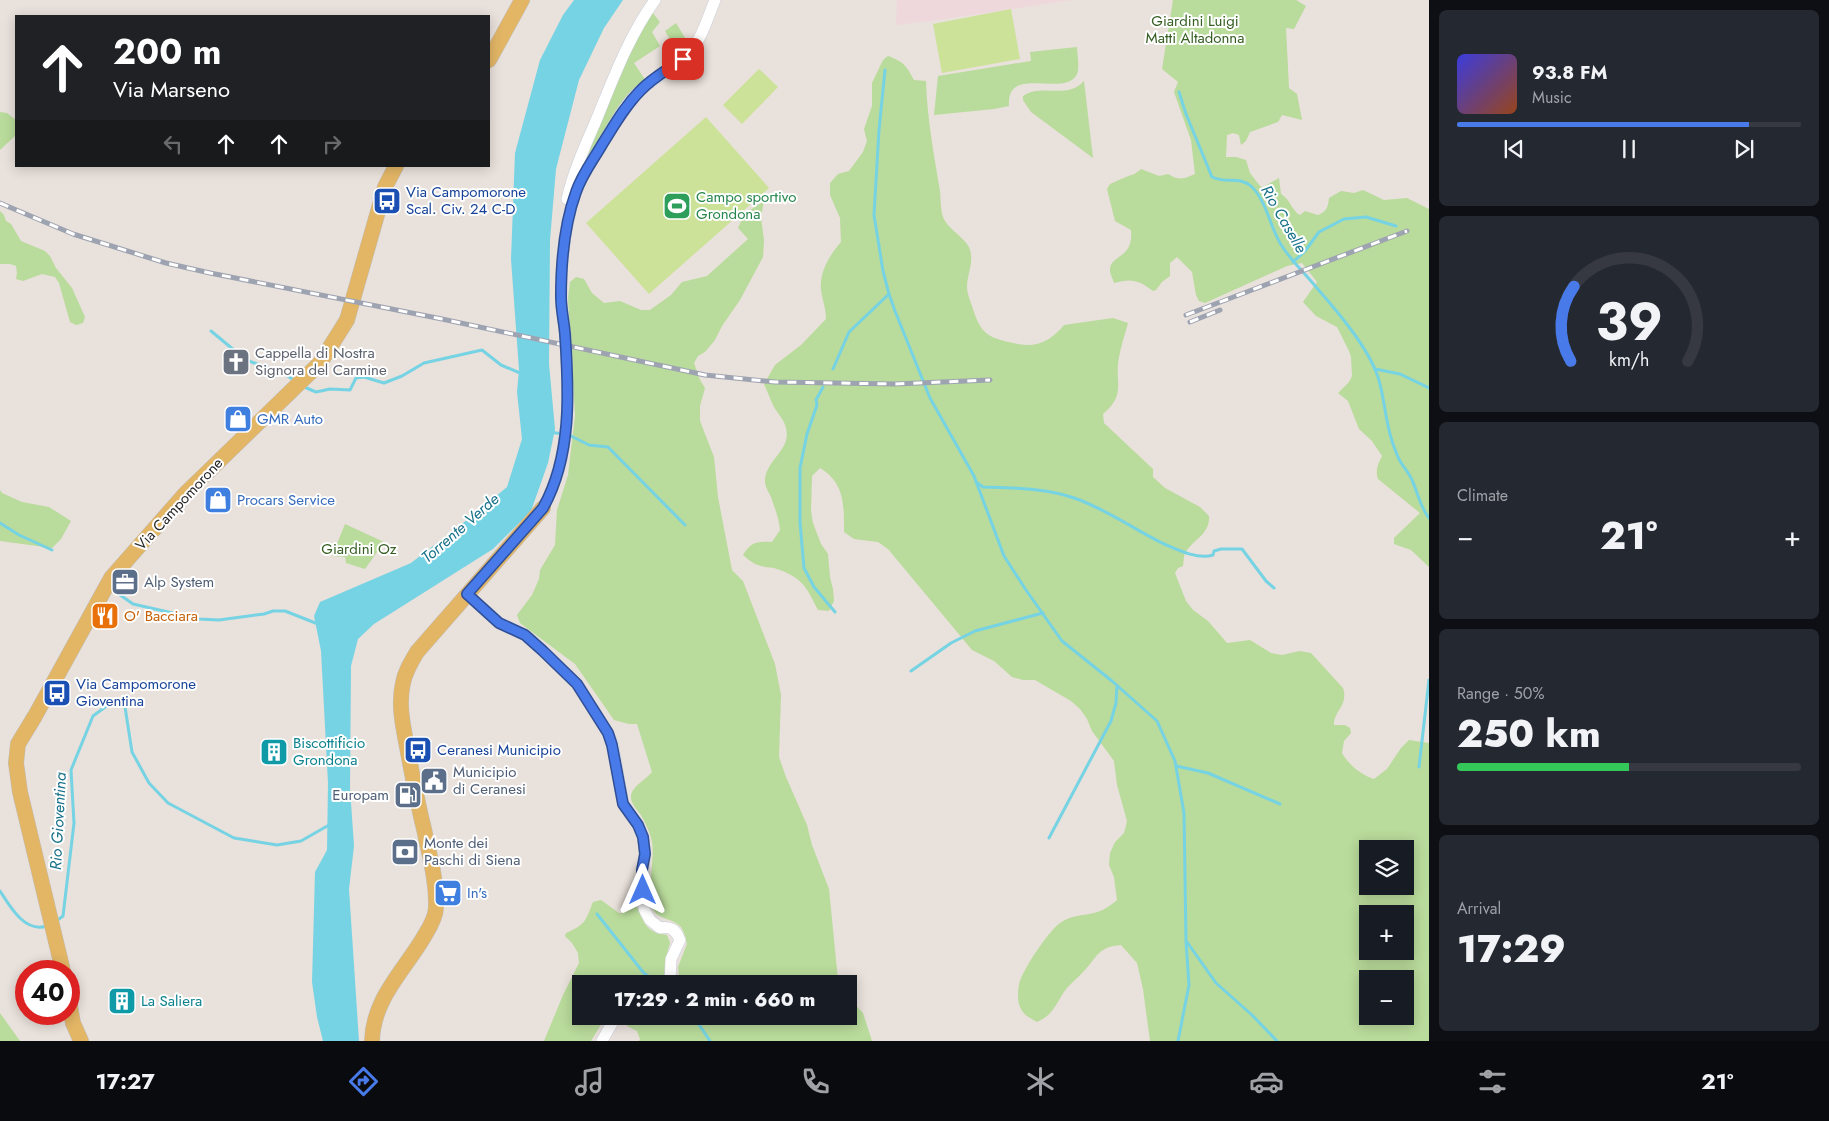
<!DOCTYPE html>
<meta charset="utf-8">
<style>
:root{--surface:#171b24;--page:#242831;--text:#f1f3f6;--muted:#9ea1a6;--line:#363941;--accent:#487ae9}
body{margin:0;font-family:Jost,sans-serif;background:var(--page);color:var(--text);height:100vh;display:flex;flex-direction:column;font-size:19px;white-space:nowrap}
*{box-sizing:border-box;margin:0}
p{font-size:16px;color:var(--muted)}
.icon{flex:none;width:28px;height:28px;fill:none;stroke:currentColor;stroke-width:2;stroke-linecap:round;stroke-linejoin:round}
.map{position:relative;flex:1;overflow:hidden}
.side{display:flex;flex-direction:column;gap:10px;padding:10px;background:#0d0f14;width:400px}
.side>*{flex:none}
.banner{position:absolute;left:15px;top:15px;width:475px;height:152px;border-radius:0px;box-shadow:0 2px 12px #0003;background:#202124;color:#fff;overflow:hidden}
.tools{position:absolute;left:1359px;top:840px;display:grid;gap:10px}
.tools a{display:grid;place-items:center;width:55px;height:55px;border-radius:0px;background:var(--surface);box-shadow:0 2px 12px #0003;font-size:25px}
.speed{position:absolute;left:15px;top:960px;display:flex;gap:10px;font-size:25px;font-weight:700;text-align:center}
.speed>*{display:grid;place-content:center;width:65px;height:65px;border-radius:50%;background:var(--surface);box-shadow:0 2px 12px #0003;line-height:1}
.speed .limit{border:8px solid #d22;background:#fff;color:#111}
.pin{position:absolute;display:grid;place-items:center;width:42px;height:42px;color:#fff;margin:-21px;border-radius:10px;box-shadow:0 2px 8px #0006}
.me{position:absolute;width:55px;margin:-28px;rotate:0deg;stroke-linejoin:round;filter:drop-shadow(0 0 4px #0008)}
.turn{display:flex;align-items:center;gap:18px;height:105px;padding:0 15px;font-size:22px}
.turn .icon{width:65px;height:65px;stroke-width:2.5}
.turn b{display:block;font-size:35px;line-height:42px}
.lanes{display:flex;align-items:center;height:48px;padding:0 15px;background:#0003;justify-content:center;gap:25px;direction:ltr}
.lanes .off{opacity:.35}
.big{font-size:38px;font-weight:800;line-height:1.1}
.side .card{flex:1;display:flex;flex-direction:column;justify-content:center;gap:8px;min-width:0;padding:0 18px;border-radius:8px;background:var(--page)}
.side .dial{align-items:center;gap:0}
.dial svg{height:130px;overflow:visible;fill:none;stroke:var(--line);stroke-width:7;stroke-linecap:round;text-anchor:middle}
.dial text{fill:var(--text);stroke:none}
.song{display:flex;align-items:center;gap:15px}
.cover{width:60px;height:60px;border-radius:8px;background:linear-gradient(135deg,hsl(240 70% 55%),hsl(20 70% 35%))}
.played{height:5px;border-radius:2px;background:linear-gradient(90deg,var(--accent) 85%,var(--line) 85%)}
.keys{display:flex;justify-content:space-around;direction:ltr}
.heat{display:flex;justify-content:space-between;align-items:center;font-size:28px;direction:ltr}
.charge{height:8px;border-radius:4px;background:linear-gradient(90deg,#34c759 50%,var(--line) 0)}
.trip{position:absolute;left:572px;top:975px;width:285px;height:50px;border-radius:0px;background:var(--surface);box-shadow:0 2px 12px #0003;font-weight:800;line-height:50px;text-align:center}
.dock{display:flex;height:80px;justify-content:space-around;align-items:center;background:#090b0e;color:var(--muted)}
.dock .icon{width:35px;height:35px}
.dock .on{color:var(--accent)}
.dock b{font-size:22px;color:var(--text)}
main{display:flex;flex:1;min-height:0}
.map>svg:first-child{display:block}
</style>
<main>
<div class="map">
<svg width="1429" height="1041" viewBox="0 0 1429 1041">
<rect width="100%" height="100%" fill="#e9e1db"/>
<polygon fill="#efd8dc" points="897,0 1073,0 931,21 896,25"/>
<g fill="#b9db9b" fill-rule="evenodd">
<path d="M1173 0H1296L1306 6 1294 29 1286 28 1289 88 1297 94 1302 120 1282 115 1278 122 1250 132 1246 141 1241 145 1239 135 1233 133 1227 135 1226 157H1236L1246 160 1250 173 1260 186 1263 187 1279 178 1281 194C1290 199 1292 211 1300 215L1305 211 1318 215C1327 211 1328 207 1329 198L1341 191 1354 193 1363 190 1384 200 1407 198 1429 209V567L1411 550 1394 544V538L1420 513 1378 479C1375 470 1378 464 1382 456L1372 441 1359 429 1348 401 1338 393 1349 382 1352 376 1351 357 1349 351 1337 327 1316 316 1303 302 1317 282 1302 263 1287 266 1205 303 1199 301 1196 295 1192 272 1177 257 1170 263V276L1162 282 1156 290 1153 291C1139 280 1131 278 1114 283 1113 279 1110 274 1110 271 1109 254 1134 260 1131 230L1115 221 1107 189 1110 184C1116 182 1120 179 1126 177 1134 174 1134 175 1141 169L1159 176 1168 174C1179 181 1184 179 1195 174L1191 140 1174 92 1178 82 1162 69Z"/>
<polygon points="652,12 660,22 652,32 660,46 634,63 646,81 582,172 612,87 633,42"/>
<polygon points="676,23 690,46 680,57 665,31"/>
<path d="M1077 47C1077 54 1080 67 1077 74 1065 99 1006 63 1009 106L994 109 934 115 938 76 1031 61 1030 52Z"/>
<path d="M888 56C904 62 906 65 914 80L926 81C927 118 934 155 940 191 941 200 940 214 945 221 951 231 967 239 970 250 974 263 967 274 967 287 967 293 970 300 972 306 981 336 989 338 1018 344 1037 348 1052 340 1064 325L1113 318 1128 323C1125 334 1121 346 1119 357 1114 382 1127 394 1103 414L1104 423 1153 469V477L1165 488 1200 507 1209 516C1210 533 1196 538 1187 550 1183 554 1184 561 1183 566L1178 568 1175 573 1186 601 1193 610 1208 621 1227 643 1250 640 1271 653 1282 655 1300 651 1311 653 1343 688C1349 706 1333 711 1334 725H1345L1350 728 1351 733 1344 741 1342 753C1348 764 1361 775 1374 779L1387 769 1401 748 1409 740 1429 743V1041H1150L1143 989 1137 963 1121 945C1098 947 1098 956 1084 971 1079 977 1072 982 1067 988 1056 1002 1055 1014 1037 1022 1030 1018 1023 1015 1020 1007 1017 1000 1018 991 1019 984 1023 969 1048 932 1060 923 1071 915 1082 916 1094 913 1103 911 1110 906 1117 900L1114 877 1109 865 1110 853 1115 842 1124 833 1127 821 1117 785 1114 761 1092 731 1087 719 1080 709 1071 701 1035 680H1023L1012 677 994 661 972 650 888 549 878 542 854 539 844 532C844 506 845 483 820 468L812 476 811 511 813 523 821 544 828 554 830 577 833 589 834 601 829 611 818 610C808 591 805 581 785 572 782 571 778 569 774 568 759 566 755 566 743 555 751 542 757 541 772 542L780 530C779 518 775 509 771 497 769 493 766 488 765 483 764 460 792 451 786 428 784 419 777 413 773 405 770 398 767 391 764 384L775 365 801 345 826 319C826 310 824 305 822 296 817 276 828 257 841 242L840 218 830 195V183L838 174 849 171 863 152 867 141 864 129 872 106V83L883 60ZM1368 849H1405V886H1368ZM1368 914H1405V951H1368ZM1368 979H1405V1016H1368Z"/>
<path d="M1084 81 1093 158 1031 112 1023 100V96C1041 83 1068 100 1084 81Z"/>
<polygon points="0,112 7,113 16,120 16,135 0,150"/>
<path d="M764 201 761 217 764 241 763 257 740 300 722 326 715 340 705 352 698 356 694 363 700 380 705 388 700 406V421L714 457 718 497 732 570 743 581 775 664 781 695 779 757 786 777 807 825 812 845 829 889 838 980 840 984H680L678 967 687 944C686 939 684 930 680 926 673 919 659 919 654 911 646 898 655 858 652 842 651 835 646 824 642 817 639 811 632 806 631 798 630 787 646 780 652 772L637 724H629L614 720 575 664 520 623 517 615 532 595 539 579 540 570 555 545 557 510 568 475 575 416 568 298 570 282 576 277 584 279 592 293 604 303 620 301 641 310H650L671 295 682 282 707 276 748 239 738 228 744 214Z"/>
<polygon points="0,211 4,215 6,221 11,224 21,241 45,251 50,256 56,268 72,288 85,317 83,323 76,325 70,322 59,283 55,277 42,274 23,281 16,279 17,273 16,266 10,264 0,264"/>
<polygon points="0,490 2,493 22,502 49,507 71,521 61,539 52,548 0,541"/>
<polygon points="345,524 384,542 365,569 346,563 345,557 332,556"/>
<path d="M631 898C645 915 639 932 667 935L670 943 665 961 664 984H581V1016H606L591 1041H544L563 995 579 963 578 953 572 943 565 936 566 933C586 924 585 922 593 902L601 900 619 913H622L625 909V904Z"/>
<polygon points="849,998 863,1013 872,1041 639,1041 640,1039 637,1031 627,1026 628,1016 849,1016"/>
<polygon points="0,1012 0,1013 20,1041 0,1041"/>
</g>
<g fill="#cce298">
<polygon points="1011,9 1020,59 942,73 933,24"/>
<polygon points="759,69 778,87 742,124 723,105"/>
<polygon points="706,117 769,188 649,294 586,223"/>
</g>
<polygon fill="#76d3e3" points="574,0 623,0 604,28 579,80 556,169 550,240 549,364 555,429 548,463 531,511 493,549 374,624 358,639 351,666 350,788 354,846 349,889 359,1041 323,1041 317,1017 312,982 315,872 327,850 328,783 321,651 314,616 320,602 411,563 476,513 507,487 522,439 517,392 519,370 511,259 515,153 540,60 563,15"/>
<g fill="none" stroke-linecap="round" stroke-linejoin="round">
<g stroke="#76d3e3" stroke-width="3">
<polyline points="885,70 879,130 874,215 883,271 889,294 895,311 930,398 974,476 1004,556 1026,590 1062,641 1112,681 1157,721 1175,761 1184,813 1186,941 1189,985 1178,1041"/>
<path d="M1179 92 1186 114 1212 177C1226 184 1240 176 1251 186 1266 200 1270 226 1280 243 1290 260 1304 272 1316 287 1337 311 1368 347 1378 377 1385 399 1385 422 1393 444 1395 449 1397 456 1400 461 1404 468 1409 473 1412 480 1418 493 1420 507 1429 518"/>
<polyline points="1293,262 1305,251 1319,232 1344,219 1366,217 1396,226"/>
<polyline points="211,331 246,360 285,374 295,381"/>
<polyline points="833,369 849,332 889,294"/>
<polyline points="1375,369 1400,374 1429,388"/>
<polyline points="302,386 316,392 330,389 350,390 356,378 364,377 384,383 402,376 424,363 482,350 501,365 520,373"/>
<polyline points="823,387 816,400 817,405 807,434 800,468 800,522 804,568 814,587 835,612"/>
<polyline points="550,432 569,435 589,445 608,447 685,525"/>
<path d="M976 482 983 487C1014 488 1048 488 1077 499 1107 510 1134 529 1162 543 1176 549 1197 560 1213 555L1214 551 1221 549H1242L1266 581 1274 588"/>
<polyline points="0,523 19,535 52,550"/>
<polyline points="113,590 133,604 199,619 219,620 264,614 273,611 285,611 318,624"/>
<polyline points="911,671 951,643 975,631 1043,613"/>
<polyline points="1176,766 1208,773 1280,804"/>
<polyline points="1419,767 1429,680"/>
<polyline points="1049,838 1111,721 1116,703 1117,686"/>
<path d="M0 891C11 908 25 933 47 926"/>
<polyline points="597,914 643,972 657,984"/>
<polyline points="55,922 63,916 74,823 71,770 93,716 108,705 119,702 125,707 132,752 149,783 168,803 234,838 277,845 301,841 329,825"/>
<polyline points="1187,942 1216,983 1252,1015 1277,1041"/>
<polyline points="691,1016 700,1026 710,1041"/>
</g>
<defs>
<g id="minor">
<path d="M567 199C573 173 584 148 595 123 612 82 628 37 655 0"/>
<path d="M543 508C572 456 569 392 565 334 564 322 561 309 561 297 561 263 564 225 576 192 581 176 592 161 601 146 614 126 624 103 643 88 661 74 681 63 695 45 704 33 709 14 715 0"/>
<path d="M467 594 499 623 525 635 543 651 577 684 608 733 613 745 623 804 638 825 643 837 645 854 643 870 644 909 650 920 660 928C671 926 676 930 680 940L671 959 670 984"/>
<polyline points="602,1041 616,1016"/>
</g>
<g id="major">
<polyline points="489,60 522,0"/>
<polyline points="63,971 20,792 16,763 18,744 35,716 111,578 185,494 320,363 347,320 385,187 396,166"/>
<polyline points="69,1001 73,1023 81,1041"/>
<path d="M372 1041C373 998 405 970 425 935 430 927 436 916 436 907 437 881 429 854 424 829 417 801 412 774 407 747 403 726 398 704 403 683 405 672 411 662 417 652L543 508"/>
</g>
</defs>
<use href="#minor" stroke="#c9ced9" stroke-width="12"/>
<use href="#major" stroke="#bebebe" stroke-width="16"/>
<use href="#minor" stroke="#fff" stroke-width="11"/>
<use href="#major" stroke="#e3b666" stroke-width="15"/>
<defs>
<g id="rail">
<polyline points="0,203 73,234 166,263 210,273 442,319 705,375 775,382 895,384 990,380"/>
<polyline points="1186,315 1407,231"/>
<polyline points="1190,322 1220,310"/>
</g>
</defs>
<use href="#rail" stroke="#9ea3b1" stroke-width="5"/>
<use href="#rail" stroke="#fff" stroke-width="3" stroke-dasharray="9" stroke-linecap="butt"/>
</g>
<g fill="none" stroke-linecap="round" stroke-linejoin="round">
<defs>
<path id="route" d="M643 890 642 870 645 854 643 837 638 825 623 804 612 745 608 733 577 684 543 651 525 635 499 623 467 594 543 508C572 456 569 392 565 334 564 322 561 309 561 297 561 262 564 225 576 192 582 174 594 159 603 143 615 124 625 106 640 91 652 78 669 69 683 59"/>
</defs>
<use href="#route" stroke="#2f4f97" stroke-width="12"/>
<use href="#route" stroke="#487ae9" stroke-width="9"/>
</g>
<defs>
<symbol id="bus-square" viewBox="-11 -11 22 22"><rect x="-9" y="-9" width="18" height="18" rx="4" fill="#1a4fb4" stroke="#fff"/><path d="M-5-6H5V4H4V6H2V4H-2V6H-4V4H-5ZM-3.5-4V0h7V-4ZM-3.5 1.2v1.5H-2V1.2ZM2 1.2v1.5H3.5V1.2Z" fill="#fff"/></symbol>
<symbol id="stadium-square" viewBox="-11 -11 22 22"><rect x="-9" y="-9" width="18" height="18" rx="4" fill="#2e9e5b" stroke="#fff"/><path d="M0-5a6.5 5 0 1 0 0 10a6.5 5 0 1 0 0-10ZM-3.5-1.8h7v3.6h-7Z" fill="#fff"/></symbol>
<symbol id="church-square" viewBox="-11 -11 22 22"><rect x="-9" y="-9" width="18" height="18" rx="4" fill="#6b7280" stroke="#fff"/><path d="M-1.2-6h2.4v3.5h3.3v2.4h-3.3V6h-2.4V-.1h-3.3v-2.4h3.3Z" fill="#fff"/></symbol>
<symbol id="shop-square" viewBox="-11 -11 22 22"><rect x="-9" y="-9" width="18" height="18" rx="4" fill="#3f7fe0" stroke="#fff"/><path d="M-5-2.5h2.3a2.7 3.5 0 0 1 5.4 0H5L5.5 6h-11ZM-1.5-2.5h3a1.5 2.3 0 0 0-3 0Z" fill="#fff"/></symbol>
<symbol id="office-square" viewBox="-11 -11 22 22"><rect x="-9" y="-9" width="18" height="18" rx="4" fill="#5c6f8a" stroke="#fff"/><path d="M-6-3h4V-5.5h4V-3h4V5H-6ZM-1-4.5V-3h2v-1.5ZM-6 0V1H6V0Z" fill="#fff"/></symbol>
<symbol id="restaurant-square" viewBox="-11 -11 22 22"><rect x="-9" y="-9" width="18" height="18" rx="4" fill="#e8710a" stroke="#fff"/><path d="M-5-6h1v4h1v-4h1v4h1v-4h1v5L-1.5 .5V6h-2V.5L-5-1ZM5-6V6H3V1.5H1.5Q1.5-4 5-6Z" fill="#fff"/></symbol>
<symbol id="building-square" viewBox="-11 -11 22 22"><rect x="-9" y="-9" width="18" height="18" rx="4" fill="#0f9aa8" stroke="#fff"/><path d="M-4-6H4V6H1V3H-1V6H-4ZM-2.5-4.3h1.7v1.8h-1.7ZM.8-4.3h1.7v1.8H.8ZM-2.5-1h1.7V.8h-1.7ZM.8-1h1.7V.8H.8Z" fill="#fff"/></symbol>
<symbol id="civic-square" viewBox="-11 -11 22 22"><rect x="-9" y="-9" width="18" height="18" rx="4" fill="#5c6f8a" stroke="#fff"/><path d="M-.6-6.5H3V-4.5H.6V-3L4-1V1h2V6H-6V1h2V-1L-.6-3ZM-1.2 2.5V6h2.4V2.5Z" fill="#fff"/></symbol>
<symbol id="fuel-square" viewBox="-11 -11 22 22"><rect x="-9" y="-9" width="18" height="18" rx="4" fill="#5c6f8a" stroke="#fff"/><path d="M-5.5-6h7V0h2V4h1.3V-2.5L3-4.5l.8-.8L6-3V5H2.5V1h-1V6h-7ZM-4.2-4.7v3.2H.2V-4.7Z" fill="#fff"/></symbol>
<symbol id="bank-square" viewBox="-11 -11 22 22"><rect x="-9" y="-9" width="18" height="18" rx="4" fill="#5c6f8a" stroke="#fff"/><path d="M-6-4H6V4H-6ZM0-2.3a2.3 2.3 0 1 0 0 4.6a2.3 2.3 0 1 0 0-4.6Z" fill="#fff"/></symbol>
<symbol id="supermarket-square" viewBox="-11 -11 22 22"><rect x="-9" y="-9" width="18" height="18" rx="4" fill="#3f7fe0" stroke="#fff"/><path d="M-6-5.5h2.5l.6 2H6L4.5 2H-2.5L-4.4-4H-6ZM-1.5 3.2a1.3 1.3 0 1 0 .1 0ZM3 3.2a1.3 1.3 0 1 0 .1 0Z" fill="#fff"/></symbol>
</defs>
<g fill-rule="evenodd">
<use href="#bus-square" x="371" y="185" width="32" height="32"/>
<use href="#stadium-square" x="661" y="190" width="32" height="32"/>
<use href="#church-square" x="220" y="346" width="32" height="32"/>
<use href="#shop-square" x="222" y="403" width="32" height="32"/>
<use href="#shop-square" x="202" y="484" width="32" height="32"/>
<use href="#office-square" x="109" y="566" width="32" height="32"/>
<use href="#restaurant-square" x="89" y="600" width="32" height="32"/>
<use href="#bus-square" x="41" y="677" width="32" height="32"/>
<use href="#bus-square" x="402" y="734" width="32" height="32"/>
<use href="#building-square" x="258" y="736" width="32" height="32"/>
<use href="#civic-square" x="418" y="765" width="32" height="32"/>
<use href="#fuel-square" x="392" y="779" width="32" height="32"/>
<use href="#bank-square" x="389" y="836" width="32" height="32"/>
<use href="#supermarket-square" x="432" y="877" width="32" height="32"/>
<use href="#building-square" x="106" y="985" width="32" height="32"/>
</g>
<g text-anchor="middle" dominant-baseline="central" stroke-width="4" stroke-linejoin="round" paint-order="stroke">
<g font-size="15" fill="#345d20" stroke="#fff">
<text x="1195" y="21">Giardini Luigi<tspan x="1195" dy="17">Matti Altadonna</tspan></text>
<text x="359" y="549">Giardini Oz</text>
</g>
<g font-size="15" fill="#164399" stroke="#fff" text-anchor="start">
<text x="406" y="192">Via Campomorone<tspan x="406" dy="17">Scal. Civ. 24 C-D</tspan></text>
<text x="76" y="684">Via Campomorone<tspan x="76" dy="17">Gioventina</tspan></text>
<text x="437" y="750">Ceranesi Municipio</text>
</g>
<g font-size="15" fill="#27864d" stroke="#fff" text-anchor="start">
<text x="696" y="197">Campo sportivo<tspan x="696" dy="17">Grondona</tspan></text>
</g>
<g font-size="15" fill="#5b616d" stroke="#fff" text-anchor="start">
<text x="255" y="353">Cappella di Nostra<tspan x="255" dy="17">Signora del Carmine</tspan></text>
</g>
<g font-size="15" fill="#366cbe" stroke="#fff" text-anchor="start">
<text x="257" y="419">GMR Auto</text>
<text x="237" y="500">Procars Service</text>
<text x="467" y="893">In's</text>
</g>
<g font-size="15" fill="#282828" stroke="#fff">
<text transform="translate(179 504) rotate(-47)">Via Campomorone</text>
</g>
<g font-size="15" fill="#4e5e75" stroke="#fff" text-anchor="start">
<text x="144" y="582">Alp System</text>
<text x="453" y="772">Municipio<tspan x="453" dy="17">di Ceranesi</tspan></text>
<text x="389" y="795" text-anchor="end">Europam</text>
<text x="424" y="843">Monte dei<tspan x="424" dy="17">Paschi di Siena</tspan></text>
</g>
<g font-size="15" fill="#c56008" stroke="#fff" text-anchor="start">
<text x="124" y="616">O' Bacciara</text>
</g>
<g font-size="15" fill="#0d838f" stroke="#fff" text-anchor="start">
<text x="293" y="743">Biscottificio<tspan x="293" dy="17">Grondona</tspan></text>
<text x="141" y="1001">La Saliera</text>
</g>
<g font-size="16" font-style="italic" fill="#19728b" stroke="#fff">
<text transform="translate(1284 219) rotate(60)">Rio Caselle</text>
<text transform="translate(460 528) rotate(-41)">Torrente Verde</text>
<text transform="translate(58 821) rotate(-87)">Rio Gioventina</text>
</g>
</g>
</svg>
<div class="tools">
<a><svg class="icon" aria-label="layers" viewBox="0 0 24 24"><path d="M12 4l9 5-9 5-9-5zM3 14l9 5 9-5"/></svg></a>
<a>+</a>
<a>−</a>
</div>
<div class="speed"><div class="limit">40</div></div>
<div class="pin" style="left:683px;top:59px;background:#d93025"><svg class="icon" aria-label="arrive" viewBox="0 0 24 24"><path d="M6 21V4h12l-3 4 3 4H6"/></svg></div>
<svg class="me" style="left:643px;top:890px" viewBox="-20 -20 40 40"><path d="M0-17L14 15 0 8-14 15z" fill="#487ae9" stroke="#fff" stroke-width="4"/></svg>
<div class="trip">17:29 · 2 min · 660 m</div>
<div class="banner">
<div class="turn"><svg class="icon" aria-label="ahead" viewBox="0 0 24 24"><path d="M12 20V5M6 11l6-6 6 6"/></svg><div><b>200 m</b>Via Marseno</div></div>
<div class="lanes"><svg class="icon off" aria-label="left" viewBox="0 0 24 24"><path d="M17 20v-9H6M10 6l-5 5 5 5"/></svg><svg class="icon" aria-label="ahead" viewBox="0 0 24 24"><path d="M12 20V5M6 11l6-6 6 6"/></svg><svg class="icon" aria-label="ahead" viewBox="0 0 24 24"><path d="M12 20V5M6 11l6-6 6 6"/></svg><svg class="icon off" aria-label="right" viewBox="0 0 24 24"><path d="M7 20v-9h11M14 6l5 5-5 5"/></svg></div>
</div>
</div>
<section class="side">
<div class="card">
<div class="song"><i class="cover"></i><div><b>93.8 FM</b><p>Music</p></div></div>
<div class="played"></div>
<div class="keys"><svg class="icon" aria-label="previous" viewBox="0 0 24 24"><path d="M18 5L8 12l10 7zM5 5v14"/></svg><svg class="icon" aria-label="pause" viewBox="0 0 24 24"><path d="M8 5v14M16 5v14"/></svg><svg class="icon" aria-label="next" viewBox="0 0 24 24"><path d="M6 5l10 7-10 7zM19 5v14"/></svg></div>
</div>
<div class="card dial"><svg viewBox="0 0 100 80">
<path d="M14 69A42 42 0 1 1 86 69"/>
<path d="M14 69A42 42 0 0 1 16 23" stroke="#487ae9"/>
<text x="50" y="56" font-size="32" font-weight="700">39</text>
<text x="50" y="72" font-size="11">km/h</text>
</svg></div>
<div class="card"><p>Climate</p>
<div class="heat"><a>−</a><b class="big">21°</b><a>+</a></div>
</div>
<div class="card"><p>Range · 50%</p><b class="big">250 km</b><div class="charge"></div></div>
<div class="card"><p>Arrival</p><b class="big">17:29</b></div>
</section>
</main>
<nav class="dock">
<b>17:27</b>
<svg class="icon on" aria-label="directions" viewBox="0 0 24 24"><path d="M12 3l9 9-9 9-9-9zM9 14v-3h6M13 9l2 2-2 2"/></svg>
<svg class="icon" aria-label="music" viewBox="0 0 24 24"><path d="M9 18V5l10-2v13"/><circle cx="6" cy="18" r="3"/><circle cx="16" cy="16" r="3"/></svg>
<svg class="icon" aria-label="phone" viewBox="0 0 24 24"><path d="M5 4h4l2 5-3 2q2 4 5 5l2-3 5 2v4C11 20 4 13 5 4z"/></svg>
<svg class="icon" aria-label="climate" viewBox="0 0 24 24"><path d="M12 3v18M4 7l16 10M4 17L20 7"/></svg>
<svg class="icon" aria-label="car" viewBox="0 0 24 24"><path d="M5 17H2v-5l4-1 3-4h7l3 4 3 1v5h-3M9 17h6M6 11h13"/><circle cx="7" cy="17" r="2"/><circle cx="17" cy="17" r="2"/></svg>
<svg class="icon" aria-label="filters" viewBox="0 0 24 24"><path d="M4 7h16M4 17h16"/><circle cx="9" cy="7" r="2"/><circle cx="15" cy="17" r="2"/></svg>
<b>21°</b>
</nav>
